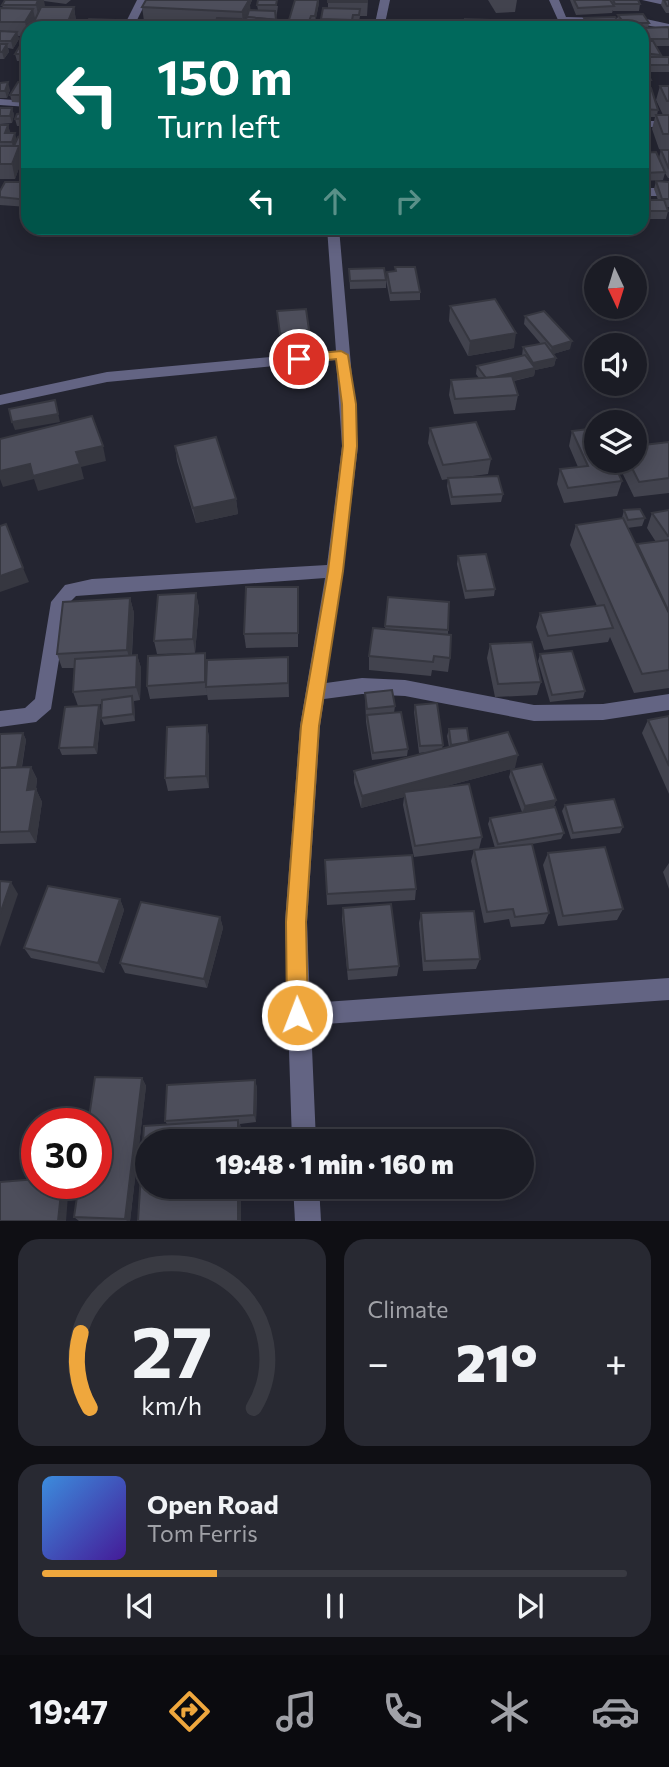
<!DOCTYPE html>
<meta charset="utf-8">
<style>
:root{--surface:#1b1c25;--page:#282932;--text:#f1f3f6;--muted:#a0a1a7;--line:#393a42;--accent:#efa73d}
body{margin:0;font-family:Commissioner,sans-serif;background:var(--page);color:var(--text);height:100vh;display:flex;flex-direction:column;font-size:26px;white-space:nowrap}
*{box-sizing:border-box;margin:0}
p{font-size:23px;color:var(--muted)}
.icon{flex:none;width:38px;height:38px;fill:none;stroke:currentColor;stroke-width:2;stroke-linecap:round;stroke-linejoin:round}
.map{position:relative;height:1221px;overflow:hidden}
.side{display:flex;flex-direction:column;gap:18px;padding:18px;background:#0f0f14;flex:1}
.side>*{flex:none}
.hud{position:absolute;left:21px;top:21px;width:628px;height:214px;border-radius:21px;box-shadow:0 4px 18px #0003,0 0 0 2px var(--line);background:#00695c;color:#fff;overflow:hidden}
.needle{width:46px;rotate:176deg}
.tools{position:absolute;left:584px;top:256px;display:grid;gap:14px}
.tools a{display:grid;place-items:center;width:63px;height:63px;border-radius:50%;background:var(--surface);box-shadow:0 4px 18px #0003,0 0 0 2px var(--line);font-size:35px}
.speed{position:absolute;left:21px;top:1108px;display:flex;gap:14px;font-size:35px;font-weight:700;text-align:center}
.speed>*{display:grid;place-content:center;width:91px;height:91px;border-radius:50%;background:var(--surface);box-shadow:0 4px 18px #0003,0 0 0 2px var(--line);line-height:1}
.speed .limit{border:10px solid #d22;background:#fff;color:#111}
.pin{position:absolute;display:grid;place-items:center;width:60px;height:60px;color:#fff;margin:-30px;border:4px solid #fff;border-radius:50%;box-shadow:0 2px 7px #0007}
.me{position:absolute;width:77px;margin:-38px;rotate:359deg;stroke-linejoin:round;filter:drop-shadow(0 0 5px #0008)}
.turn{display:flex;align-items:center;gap:24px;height:147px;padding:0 21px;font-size:32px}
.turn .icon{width:91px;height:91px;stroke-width:2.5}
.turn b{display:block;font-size:49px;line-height:60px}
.lanes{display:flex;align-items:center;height:66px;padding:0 21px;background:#0003;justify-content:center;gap:35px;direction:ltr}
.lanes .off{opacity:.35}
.big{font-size:52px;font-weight:800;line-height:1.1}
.side .card{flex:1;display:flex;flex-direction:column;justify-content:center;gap:10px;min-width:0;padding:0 24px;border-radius:21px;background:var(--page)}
.side .dial{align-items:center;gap:0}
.dial svg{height:182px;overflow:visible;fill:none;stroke:var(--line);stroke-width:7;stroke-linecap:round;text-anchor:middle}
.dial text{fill:var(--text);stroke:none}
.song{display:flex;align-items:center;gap:21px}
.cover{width:84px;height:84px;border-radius:10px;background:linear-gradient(135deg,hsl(210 70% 55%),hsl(260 70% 35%))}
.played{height:7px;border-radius:4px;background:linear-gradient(90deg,var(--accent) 30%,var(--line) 30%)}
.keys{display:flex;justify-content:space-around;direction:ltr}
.heat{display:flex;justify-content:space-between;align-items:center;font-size:38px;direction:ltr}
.side .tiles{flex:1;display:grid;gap:18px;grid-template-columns:1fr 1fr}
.card:last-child{grid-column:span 2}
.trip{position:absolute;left:135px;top:1129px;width:399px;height:70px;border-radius:35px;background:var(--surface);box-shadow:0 4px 18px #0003,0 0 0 2px var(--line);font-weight:800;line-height:70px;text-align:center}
.tabs{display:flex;height:112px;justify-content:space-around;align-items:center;background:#0b0b0f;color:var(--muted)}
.tabs .icon{width:49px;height:49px}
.tabs .current{color:var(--accent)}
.tabs b{font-size:32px;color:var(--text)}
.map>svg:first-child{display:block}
</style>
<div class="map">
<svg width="669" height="1221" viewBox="0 0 669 1221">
<rect width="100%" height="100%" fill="#242531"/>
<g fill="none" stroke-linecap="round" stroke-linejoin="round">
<g fill="#636483" fill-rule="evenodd">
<polygon points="137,0 147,0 133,28 123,28"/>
<polygon points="380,0 390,0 384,28 374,28"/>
<polygon points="549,0 559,0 566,17 646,19 669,24 669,30 646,25 571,23 574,28 566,28 558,20"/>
<polygon points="642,0 669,0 669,6"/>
<polygon points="0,99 28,101 28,107 0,105"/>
<rect x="642" y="121" width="27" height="6"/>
<rect x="642" y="188" width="27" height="8"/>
<polygon points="327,228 339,228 358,446 343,571 326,683 362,678 405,680 534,705 603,704 669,694 669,710 603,720 534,721 405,696 362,694 324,699 320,726 307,922 310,1003 669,978 669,1000 311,1025 316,1141 292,1141 288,1021 285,1015 288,1010 285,922 300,726 325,578 76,596 68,604 51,709 36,722 0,727 0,711 25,708 35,699 51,602 65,585 92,579 327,565 342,446 336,360 107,382 0,405 0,395 107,372 336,351"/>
<polygon points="293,1186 319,1186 321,1221 295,1221"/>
</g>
</g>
<g fill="#42434e">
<polygon points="5,0 71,0 66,4 44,1 44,7 74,7 76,21 73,28 28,28 28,61 17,61 15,54 21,45 21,43 26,36 18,36 19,39 13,49 8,48 9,52 4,59 0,59 0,8 3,8 2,5"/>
<polygon points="146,0 252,0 250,5 250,10 258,10 257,5 278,6 276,20 289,21 295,0 319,0 319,3 315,23 311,23 309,28 242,28 243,26 242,26 242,28 215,24 144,21 142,7"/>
<polygon points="328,0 368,0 367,16 360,16 359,22 353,22 352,26 321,26 321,19 328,8"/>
<polygon points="488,0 517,0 515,12 496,13"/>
<polygon points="570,0 639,0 640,4 639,11 613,11 613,10 612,13 576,15"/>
<polygon points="662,0 669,0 669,13 666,13 661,5"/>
<polygon points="618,15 649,23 648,28 669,29 669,46 656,46 661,55 660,57 669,57 669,72 648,72 644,65 645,61 642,60 642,28 584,28 582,25 584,18 617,21"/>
<polygon points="642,65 651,80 649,88 658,110 657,115 663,115 656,100 660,86 669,86 669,149 659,149 652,129 655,117 642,117"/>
<polygon points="28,68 28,101 27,103 12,102 10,95 27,83 25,75"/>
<polygon points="0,83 10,90 7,98 0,98"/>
<polygon points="0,108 12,108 14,115 12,123 0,124"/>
<polygon points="25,113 27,119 28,115 28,128 27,123 26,126 17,126 15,119"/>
<polygon points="0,125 8,125 10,133 17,140 21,137 20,135 28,130 28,154 21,154 22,160 15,179 0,179"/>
<polygon points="661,150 669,150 669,178 668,178 665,173 663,180 642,181 642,153 659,158"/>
<polygon points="28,158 28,176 24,176 22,168"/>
<polygon points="656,181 669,182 669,207 667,207 668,211 666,219 642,219 642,200 658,200 654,189"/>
<polygon points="28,182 28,207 0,205 0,191"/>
<polygon points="395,267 420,292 420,300 390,301 386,280 387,272 395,271"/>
<polygon points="349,269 386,280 386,288 350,289"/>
<polygon points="450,306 514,348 468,356 449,321"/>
<polygon points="525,316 570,349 553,354 556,358 554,366 535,370 534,376 514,381 518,395 515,410 454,414 449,395 451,380 479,378 476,374 477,366 522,356 523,347 541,344 524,324"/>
<polygon points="430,428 491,459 488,474 458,478 503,494 501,502 451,505 447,486 448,479 442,480 428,443"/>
<polygon points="572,431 622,481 617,496 564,503 557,484 560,469 578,467 569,446"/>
<polygon points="669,442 669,493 634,497 617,462 618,460 635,460"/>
<polygon points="175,446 236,499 238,514 196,523 177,461"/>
<polygon points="624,510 645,518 642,526 627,528 636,546 637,544 656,542 647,528 652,513 669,510 669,688 634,693 610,637 608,642 544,650 536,627 540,613 597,606 570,545 576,525 622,518"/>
<polygon points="458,556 495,589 494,596 465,599 457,564"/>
<polygon points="298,587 298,647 246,648 244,634"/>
<polygon points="196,593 199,608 195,653 157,654 154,641"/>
<polygon points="388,597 448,630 448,635 450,658 448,672 432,670 431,676 369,670 369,656 385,629"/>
<polygon points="130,598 134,613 132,655 137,655 141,668 140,700 134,701 135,721 104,725 101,718 102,704 78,706 73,692 75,668 62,668 57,654"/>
<polygon points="490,644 541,682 537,695 495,697 487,658"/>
<polygon points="540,654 585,691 583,698 550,702 538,661"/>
<polygon points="288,657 289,697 208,700 207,694 207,695 150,699 147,686 207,663"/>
<polygon points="365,693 395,706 394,713 408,749 407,756 372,760 366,722"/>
<polygon points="99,705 101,712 97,754 62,755 59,748"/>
<polygon points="415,705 443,745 442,749 449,747 447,736 449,729 515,768 439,788 482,837 479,849 414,857 403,805 404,797 361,808 354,783 354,771 427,752 419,753 414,712"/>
<polygon points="669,716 669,794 642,733 648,720"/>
<polygon points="207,725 209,738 209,788 168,791 165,778"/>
<polygon points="23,733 26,740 22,767 31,767 37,779 36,789 42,802 36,843 0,844 0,734"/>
<polygon points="511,770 556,800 554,806 531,811 564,833 561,839 532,844 549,913 544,924 511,927 509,919 484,923 471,861 474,850 495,848 488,824 490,818 522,812 509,777"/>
<polygon points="565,805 623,827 620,833 571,839 562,811"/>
<polygon points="548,853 623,909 617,920 558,926 543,865"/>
<polygon points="325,860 416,889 415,900 327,905"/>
<polygon points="669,863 669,889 663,872"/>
<polygon points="120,899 124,910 104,973 31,958 24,948"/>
<polygon points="343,908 399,966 397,976 348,980 342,919"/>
<polygon points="421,913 480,959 476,969 423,971 419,923"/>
<polygon points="220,917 223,928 207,988 125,973 120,963"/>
<polygon points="142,1078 146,1086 130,1221 79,1221 74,1217"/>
<polygon points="255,1080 257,1088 256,1122 240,1124 241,1129 241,1141 147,1141 147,1186 241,1186 241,1221 138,1221 144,1126 167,1124 165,1121 167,1085"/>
</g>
<g fill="#363740">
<polygon points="38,0 44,0 45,6 39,18 36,5"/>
<polygon points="249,0 252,0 250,5 251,13 243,26 242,12"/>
<polygon points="318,0 319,3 315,23 315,16"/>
<polygon points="74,7 76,21 73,28 68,28 67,24"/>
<polygon points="33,9 36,23 33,24 33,28 28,28 28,35 25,22"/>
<polygon points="114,20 115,28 110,28"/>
<polygon points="17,32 19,39 13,49 11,41"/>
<polygon points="7,44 9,52 4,59 2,52"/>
<polygon points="8,82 10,90 7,98 5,91"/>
<polygon points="28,90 28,101 27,103 25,95"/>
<polygon points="12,108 14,115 12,123 10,116"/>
<polygon points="8,125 10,132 7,141 5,133"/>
<polygon points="15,133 17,141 13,150 12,142"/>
<polygon points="19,146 22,160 15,179 12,164"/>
<polygon points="309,330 310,338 280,342 280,334"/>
<polygon points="516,333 514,348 468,356 470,341"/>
<polygon points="572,341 570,349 550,355 552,347"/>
<polygon points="556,358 554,366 535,370 534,376 485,387 486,379 532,369 533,363"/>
<polygon points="55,400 60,422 15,430 12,422"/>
<polygon points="103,446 106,461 81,467 84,479 38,491 34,479 3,487 0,479 0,471"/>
<polygon points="236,499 238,514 196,523 193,508"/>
<polygon points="23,568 29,582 0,592 0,576"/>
<polygon points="196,593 199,608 195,653 193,639"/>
<polygon points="130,598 134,613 131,664 127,650"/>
<polygon points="205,653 207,667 206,687 207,695 205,682"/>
<polygon points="137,655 141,668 140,700 136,687"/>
<polygon points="132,696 134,703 135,721 133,714"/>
<polygon points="99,705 101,712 97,754 94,747"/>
<polygon points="207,725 209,738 209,788 206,776"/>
<polygon points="23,733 26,740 20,776 17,769"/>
<polygon points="518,755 515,768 405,797 404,792 404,797 361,808 362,796"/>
<polygon points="31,767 37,779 34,802 27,790"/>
<polygon points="36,789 42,802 36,843 29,831"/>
<polygon points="556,800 554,806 522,813 525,806"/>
<polygon points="11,882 18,894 0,947 0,914"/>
<polygon points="120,899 124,910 104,973 98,963"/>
<polygon points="220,917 223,928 207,988 204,979"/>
<polygon points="142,1078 146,1086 130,1221 127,1221 125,1219"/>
<polygon points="255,1080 257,1088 256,1122 254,1115"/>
<polygon points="238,1120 241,1129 241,1141 238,1141"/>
<polygon points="62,1183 69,1183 66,1221 58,1221"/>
<rect x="238" y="1186" width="3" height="35"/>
</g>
<g fill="#4d4e5b" stroke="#363740" stroke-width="2">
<polygon points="5,0 38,0 36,5 2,5"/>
<polygon points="146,0 249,0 242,12 142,7"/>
<polygon points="258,0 277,0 276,5 257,5"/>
<polygon points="295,0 318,0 315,16 311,16 309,21 289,20"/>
<rect x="328" y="0" width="39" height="2"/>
<polygon points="574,0 610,0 614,6 578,8"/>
<polygon points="613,0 638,0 640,4 615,4"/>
<polygon points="664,0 669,0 669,6 667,6"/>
<polygon points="41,7 74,7 67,24 33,24"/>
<polygon points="0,8 33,9 25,22 0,22"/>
<polygon points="323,8 360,9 359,15 353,15 352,20 321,19"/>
<polygon points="249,10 275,11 276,20 247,17"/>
<polygon points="643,14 649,23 624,23 618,15"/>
<polygon points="247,17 290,21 288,28 242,28"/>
<polygon points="615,17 622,28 589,28 584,18"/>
<polygon points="217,18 241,19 239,28 214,28"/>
<polygon points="89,19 114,20 110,28 84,28"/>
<polygon points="465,19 490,20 490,28 465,28"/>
<polygon points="492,21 510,22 511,28 492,28"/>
<polygon points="512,24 538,24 538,28 513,28"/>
<polygon points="141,25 164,26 163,28 139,28"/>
<polygon points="394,25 424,25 423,28 393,28"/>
<rect x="331" y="26" width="28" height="2"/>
<polygon points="668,27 669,29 669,39 642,39 642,28"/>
<polygon points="0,31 17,32 11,41 0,41"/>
<polygon points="28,33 28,44 21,43"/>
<polygon points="642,41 653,41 661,55 642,53"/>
<polygon points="0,44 7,44 2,52 0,52"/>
<polygon points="21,44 28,45 28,54 15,54"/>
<polygon points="646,57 669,57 669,65 649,65"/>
<polygon points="642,65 644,66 651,80 642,80"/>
<polygon points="8,82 5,91 0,91 0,83"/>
<polygon points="18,82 28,83 28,90 25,95 10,95"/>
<polygon points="660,86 669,86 669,101 667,101"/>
<polygon points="642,87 651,88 658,110 642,109"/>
<polygon points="0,108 12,108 10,116 0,116"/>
<polygon points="25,113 24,118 15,119 17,114"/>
<polygon points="656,115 669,115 669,134 663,134"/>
<polygon points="0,125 8,125 5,133 15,133 12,142 0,142"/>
<polygon points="23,130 28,130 28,135 20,135"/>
<polygon points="18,137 28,138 28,146 14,146"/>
<polygon points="0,146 19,146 12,164 0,164"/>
<polygon points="661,150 669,150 669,169"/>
<polygon points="656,152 665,172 644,173 642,170 642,153"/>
<polygon points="28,158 28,168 22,168"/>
<polygon points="656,181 669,182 669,199 662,199"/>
<polygon points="5,182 28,182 28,200 0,197 0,191"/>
<polygon points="642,200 664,200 668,211 642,211"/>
<polygon points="395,267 415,267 420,292 391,293 387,272 396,271"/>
<polygon points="384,268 386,280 350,281 349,269"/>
<polygon points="495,299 516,333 470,341 450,306"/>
<polygon points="306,309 309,330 280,334 277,311"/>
<polygon points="544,311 572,341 552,347 525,316"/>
<polygon points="545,343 556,358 533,363 523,347"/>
<polygon points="525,355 535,368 494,377 486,378 477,366"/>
<polygon points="512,376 518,395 455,399 451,380"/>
<polygon points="55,400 58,414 12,422 9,409"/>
<polygon points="92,416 103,446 76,452 80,464 33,476 30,464 0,471 0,439"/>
<polygon points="476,422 491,459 443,465 430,428"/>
<polygon points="597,428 597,460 612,460 622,481 568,488 560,469 588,466 572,431"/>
<polygon points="216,437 236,499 193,508 175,446"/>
<polygon points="669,442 669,478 639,482 628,460 635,460 635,446"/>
<polygon points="498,476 503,494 452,497 448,478"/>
<polygon points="640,509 645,518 628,520 624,510"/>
<polygon points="669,510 669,536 668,536 652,513"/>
<polygon points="623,518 669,613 669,670 642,674 576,525"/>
<polygon points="6,524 23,568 0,576 0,526"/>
<polygon points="669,540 669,612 637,544"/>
<polygon points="486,554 495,589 466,591 458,556"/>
<polygon points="246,587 298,587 298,633 244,634"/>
<polygon points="196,593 193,639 154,641 158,595"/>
<polygon points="388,597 449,602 448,630 385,626"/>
<polygon points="130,598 127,650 57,654 63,602"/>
<polygon points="604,605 613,628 548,636 540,613"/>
<polygon points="373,628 451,635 450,658 434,656 433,662 369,656"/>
<polygon points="532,642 541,682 498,684 490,644"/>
<polygon points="572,651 585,691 552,695 540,654"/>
<polygon points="205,653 205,682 147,686 148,656"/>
<polygon points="137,655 136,687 73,692 75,659"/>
<polygon points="288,657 288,683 206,687 207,660"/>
<polygon points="392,690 395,706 367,709 365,693"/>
<polygon points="132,696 133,714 101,718 102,700"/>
<polygon points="437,703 443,745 420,746 415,705"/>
<polygon points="99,705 94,747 59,748 65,707"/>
<polygon points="401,712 408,749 373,753 367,715"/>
<polygon points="669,716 669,766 648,720"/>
<polygon points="207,725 206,776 165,778 167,727"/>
<polygon points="467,728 469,742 451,745 449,729"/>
<polygon points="508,732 518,755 362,796 354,771"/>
<polygon points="23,733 17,767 0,768 0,734"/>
<polygon points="542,764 556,800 525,806 511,770"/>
<polygon points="31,767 27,790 36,789 29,831 0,832 0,768"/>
<polygon points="469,784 482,837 415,846 404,792"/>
<polygon points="614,799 623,827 573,833 565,805"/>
<polygon points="555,807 564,833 498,844 490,818"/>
<polygon points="532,844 549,913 515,917 513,909 487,912 474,850"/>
<polygon points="605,847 623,909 563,916 548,853"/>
<polygon points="412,855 416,889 327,894 325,860"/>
<polygon points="0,881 11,882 0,914"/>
<polygon points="48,886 120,899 98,963 24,948"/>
<polygon points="141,902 220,917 204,979 120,963"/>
<polygon points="391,904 399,966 348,970 343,908"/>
<polygon points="474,911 480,959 425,961 421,913"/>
<polygon points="95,1077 142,1078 125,1219 74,1217 79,1183 96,1183 96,1124 88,1124"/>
<polygon points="255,1080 254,1115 165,1121 167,1085"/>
<polygon points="238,1120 238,1141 147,1141 147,1186 238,1186 238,1221 138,1221 144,1126"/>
<polygon points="37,1179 37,1183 62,1183 58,1221 0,1221 0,1182"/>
</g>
<polygon fill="#efa73d" stroke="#9b6d28" stroke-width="2" points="341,351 348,355 356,404 357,446 343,571 319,726 306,922 308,1015 305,1023 297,1026 290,1023 287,1015 286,922 301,726 328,571 343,446 342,404 336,359 299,363 292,359 299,355"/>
</svg>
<div class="tools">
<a><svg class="needle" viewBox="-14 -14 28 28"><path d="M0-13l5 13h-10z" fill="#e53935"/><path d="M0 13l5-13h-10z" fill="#a0a1a7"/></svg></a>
<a><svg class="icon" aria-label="sound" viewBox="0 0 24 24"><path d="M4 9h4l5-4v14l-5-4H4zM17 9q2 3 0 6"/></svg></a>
<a><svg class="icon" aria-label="layers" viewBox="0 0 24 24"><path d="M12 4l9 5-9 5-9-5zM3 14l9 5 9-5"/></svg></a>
</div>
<div class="speed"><div class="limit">30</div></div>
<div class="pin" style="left:299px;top:359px;background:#d93025"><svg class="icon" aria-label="arrive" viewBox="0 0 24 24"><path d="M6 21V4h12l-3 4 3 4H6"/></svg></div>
<svg class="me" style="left:297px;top:1015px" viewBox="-20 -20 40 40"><circle r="17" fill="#efa73d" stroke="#fff" stroke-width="3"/><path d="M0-11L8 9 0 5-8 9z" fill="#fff"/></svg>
<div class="trip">19:48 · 1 min · 160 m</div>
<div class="hud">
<div class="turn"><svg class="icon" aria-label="left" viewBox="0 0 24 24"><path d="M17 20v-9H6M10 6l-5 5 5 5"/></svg><div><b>150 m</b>Turn left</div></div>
<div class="lanes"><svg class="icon" aria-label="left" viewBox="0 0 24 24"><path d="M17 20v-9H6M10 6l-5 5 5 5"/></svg><svg class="icon off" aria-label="ahead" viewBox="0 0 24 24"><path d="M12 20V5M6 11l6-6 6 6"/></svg><svg class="icon off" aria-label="right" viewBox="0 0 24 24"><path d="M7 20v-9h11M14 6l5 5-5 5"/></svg></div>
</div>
</div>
<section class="side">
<div class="tiles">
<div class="card dial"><svg viewBox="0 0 100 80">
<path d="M14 69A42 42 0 1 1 86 69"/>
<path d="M14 69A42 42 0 0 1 10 36" stroke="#efa73d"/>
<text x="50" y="56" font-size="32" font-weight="700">27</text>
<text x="50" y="72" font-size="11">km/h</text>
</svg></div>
<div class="card"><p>Climate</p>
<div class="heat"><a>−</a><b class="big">21°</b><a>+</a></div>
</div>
<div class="card">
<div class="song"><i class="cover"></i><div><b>Open Road</b><p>Tom Ferris</p></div></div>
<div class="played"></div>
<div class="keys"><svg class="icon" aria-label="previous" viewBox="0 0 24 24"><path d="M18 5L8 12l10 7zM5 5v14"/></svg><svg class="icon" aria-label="pause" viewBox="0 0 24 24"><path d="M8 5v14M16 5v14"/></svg><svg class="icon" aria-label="next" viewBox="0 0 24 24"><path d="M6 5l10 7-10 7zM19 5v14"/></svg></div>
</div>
</div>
</section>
<nav class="tabs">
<b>19:47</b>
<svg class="icon current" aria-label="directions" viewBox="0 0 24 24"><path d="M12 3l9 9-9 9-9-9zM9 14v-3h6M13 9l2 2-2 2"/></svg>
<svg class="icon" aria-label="music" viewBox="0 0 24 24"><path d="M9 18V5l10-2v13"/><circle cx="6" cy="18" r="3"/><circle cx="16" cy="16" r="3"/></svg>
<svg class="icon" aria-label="phone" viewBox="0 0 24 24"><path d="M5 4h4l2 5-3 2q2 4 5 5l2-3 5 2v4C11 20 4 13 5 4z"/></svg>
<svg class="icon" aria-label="climate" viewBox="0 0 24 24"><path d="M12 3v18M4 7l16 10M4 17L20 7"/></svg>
<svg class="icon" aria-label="car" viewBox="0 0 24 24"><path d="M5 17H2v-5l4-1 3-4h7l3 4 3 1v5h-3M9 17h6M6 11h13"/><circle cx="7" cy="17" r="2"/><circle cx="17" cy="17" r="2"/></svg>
</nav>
